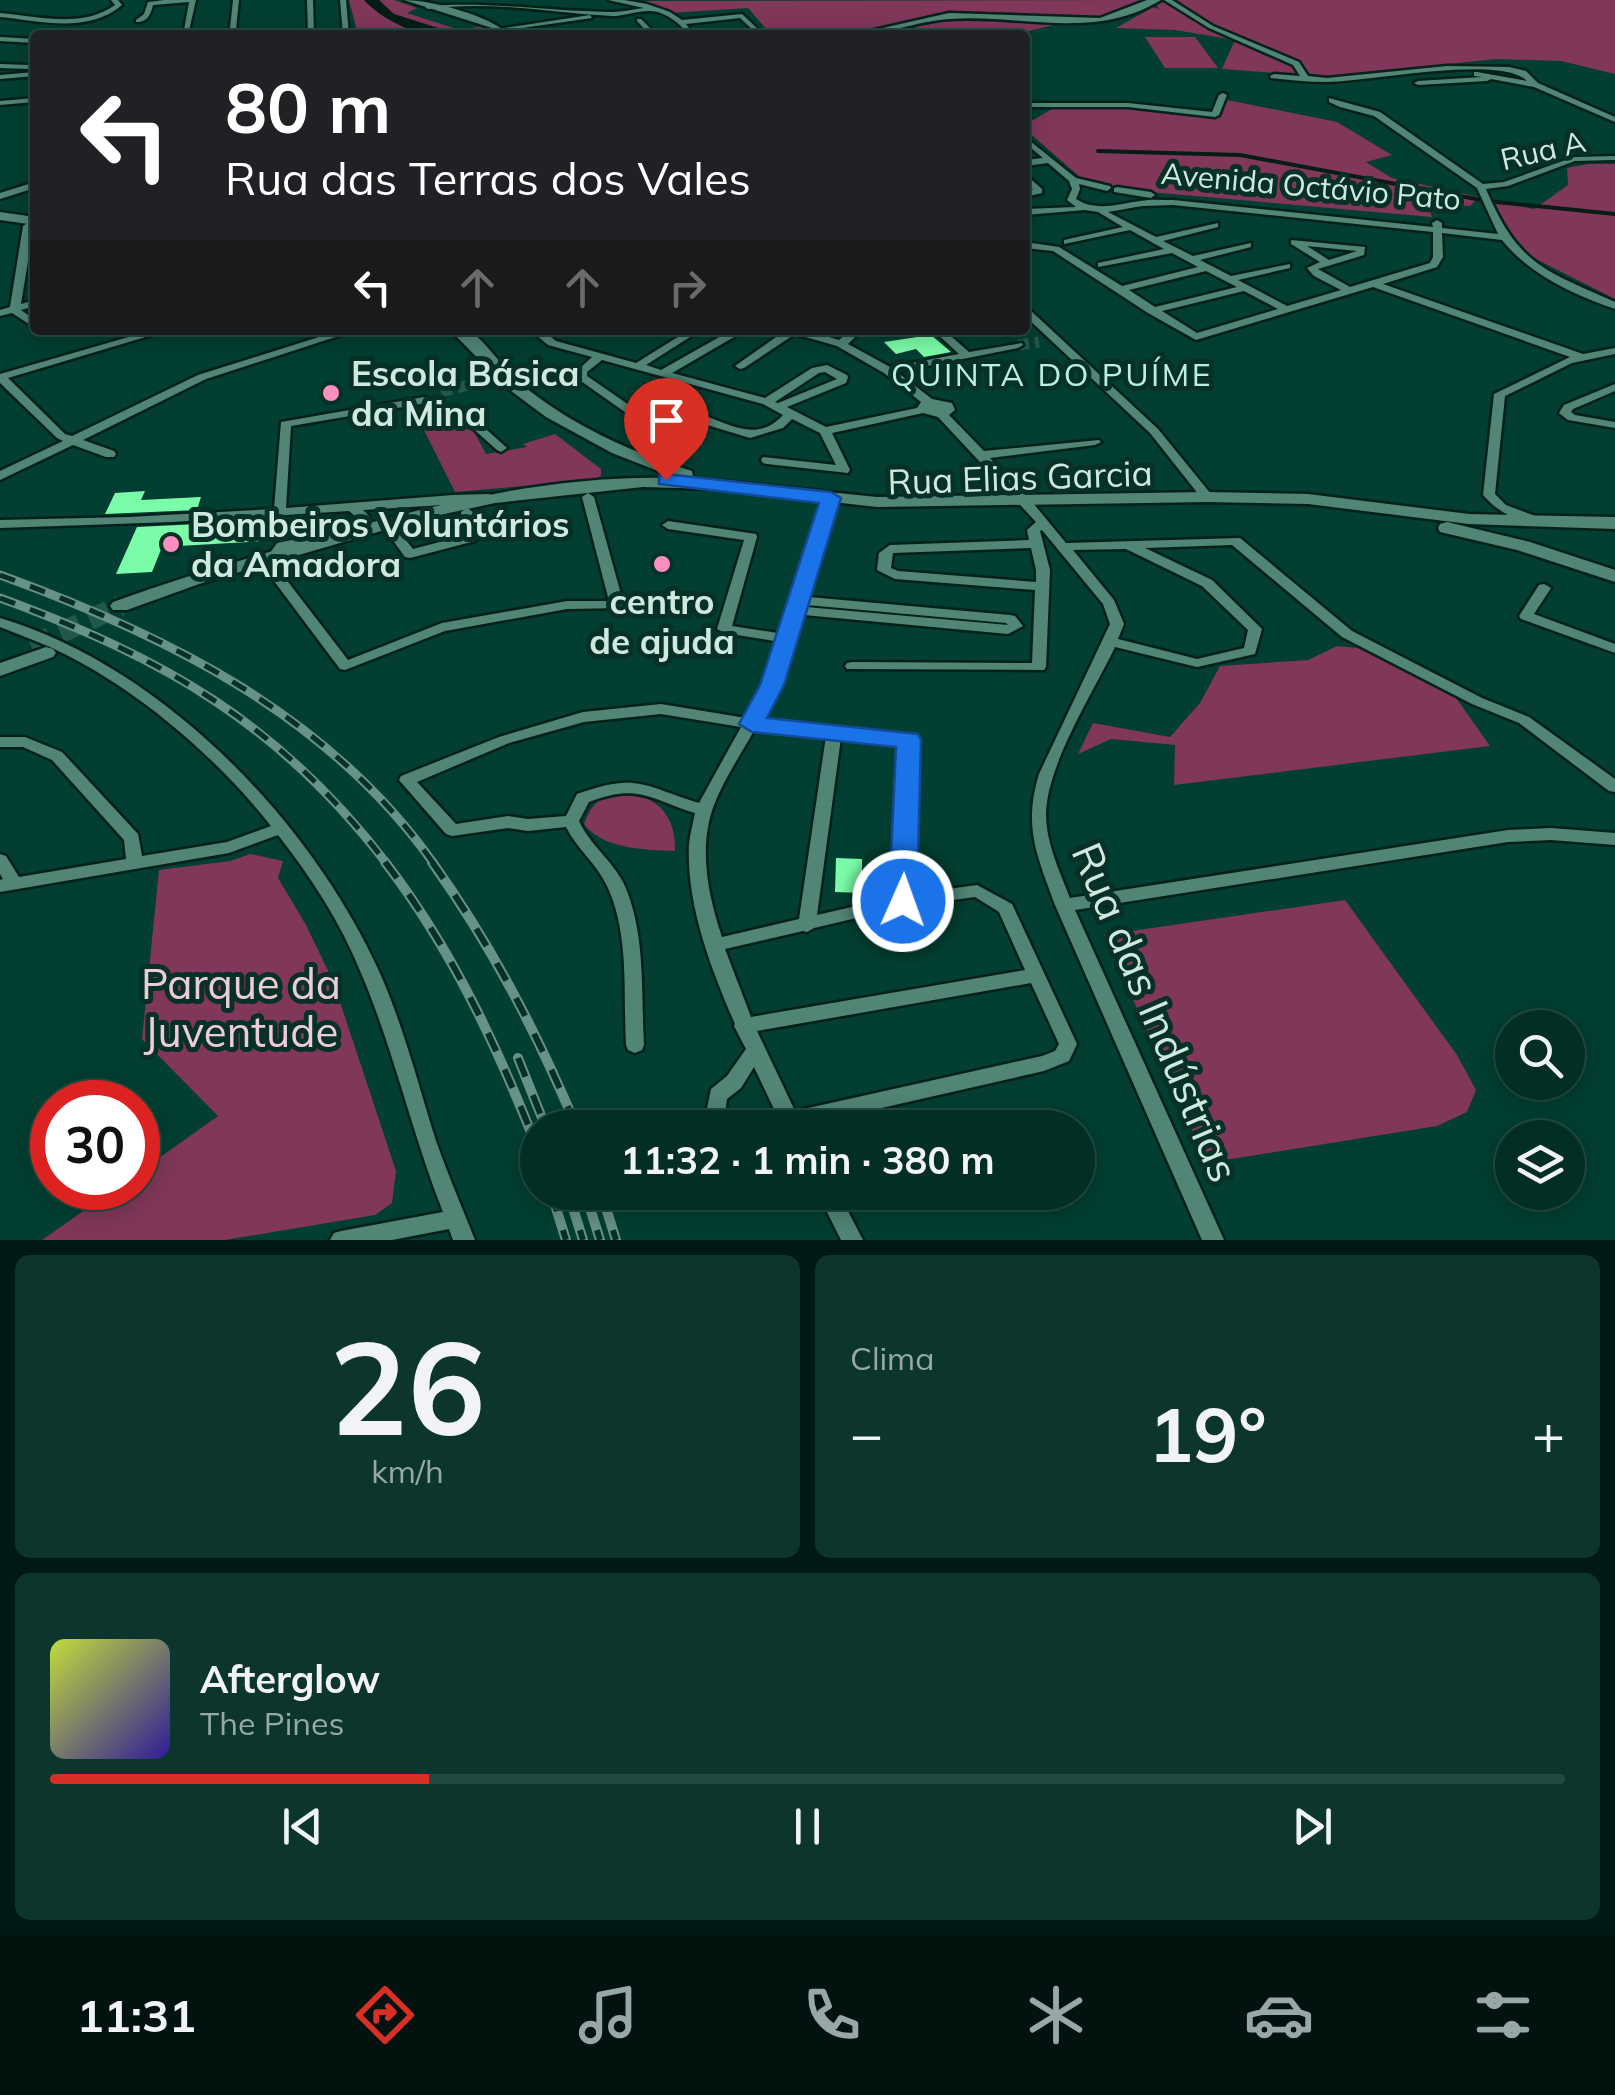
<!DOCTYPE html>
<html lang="pt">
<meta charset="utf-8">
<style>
:root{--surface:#022e25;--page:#0c362d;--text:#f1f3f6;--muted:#96a8a7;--line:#234a42;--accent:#d93025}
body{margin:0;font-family:Mulish,sans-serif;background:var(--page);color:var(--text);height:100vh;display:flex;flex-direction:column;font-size:38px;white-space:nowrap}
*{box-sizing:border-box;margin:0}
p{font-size:32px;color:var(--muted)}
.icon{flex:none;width:55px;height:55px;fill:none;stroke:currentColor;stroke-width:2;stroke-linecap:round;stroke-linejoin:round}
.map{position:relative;height:1240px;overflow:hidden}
.details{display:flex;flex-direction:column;gap:15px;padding:15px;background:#011914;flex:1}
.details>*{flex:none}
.guide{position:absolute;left:30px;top:30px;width:1000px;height:305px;border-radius:10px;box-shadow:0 5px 25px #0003,0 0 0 2px var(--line);background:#202124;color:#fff;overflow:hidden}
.controls{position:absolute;left:1495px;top:1010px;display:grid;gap:20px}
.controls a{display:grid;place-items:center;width:90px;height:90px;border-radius:50%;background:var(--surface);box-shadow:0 5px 25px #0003,0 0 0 2px var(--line);font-size:50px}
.speed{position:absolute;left:30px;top:1080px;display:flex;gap:20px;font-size:50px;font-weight:700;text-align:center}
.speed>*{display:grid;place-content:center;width:130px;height:130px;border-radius:50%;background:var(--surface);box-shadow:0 5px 25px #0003,0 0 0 2px var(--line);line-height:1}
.speed .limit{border:15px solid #d22;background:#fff;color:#111}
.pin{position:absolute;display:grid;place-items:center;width:85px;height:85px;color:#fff;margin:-102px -42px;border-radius:50% 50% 50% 0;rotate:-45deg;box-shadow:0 0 10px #0007}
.pin .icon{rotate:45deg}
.me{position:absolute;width:110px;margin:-55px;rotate:2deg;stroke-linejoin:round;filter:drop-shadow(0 0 8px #0008)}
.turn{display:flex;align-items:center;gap:35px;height:210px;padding:0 30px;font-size:45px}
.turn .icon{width:130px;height:130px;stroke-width:2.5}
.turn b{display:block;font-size:70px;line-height:85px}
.lanes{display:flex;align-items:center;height:95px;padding:0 30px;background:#0003;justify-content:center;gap:50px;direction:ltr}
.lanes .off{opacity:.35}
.big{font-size:75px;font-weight:700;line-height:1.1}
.details .tile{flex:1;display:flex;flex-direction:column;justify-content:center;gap:15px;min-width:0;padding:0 35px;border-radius:15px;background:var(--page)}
.details .dial{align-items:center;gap:0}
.dial b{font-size:130px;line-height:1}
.song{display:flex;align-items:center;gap:30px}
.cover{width:120px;height:120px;border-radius:15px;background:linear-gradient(135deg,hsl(70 70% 55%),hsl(250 70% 35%))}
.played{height:10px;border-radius:5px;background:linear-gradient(90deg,var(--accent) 25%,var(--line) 25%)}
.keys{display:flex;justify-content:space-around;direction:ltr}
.heat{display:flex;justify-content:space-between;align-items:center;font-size:55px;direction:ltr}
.details .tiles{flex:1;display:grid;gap:15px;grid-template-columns:1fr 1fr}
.tile:last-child{grid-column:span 2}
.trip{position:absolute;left:520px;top:1110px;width:575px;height:100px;border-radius:50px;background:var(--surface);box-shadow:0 5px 25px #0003,0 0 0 2px var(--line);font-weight:700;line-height:100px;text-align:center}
.tabs{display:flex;height:160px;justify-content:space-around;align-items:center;background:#01120f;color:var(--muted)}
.tabs .icon{width:70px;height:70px}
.tabs .selected{color:var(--accent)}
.tabs b{font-size:45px;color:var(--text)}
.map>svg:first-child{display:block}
</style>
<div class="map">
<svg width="1615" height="1240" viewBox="0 0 1615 1240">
<rect width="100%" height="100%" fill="#023e31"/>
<g fill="#80375a">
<polygon points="349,0 394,0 417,8 407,13 460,30 482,26 493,34 358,35"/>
<polygon points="1144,0 1106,17 1078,20 956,13 836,35 751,35 768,31 748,8 670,13 638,1"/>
<polygon points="1154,0 1615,0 1615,74 1561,61 1496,59 1329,77 1222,69 1235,40 1175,30 1116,28 1153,7 1159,9"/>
<polygon points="957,18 1057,24 1013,35 922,35 926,33 913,26"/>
<polygon points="1145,37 1195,37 1218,68 1165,68"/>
<polygon points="1227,100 1337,122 1392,155 1366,162 1392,178 1479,197 1470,206 1428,204 1432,217 1138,191 1099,184 1081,178 1025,129 1025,125 1055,107 1124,107 1200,117 1219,115"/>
<polygon points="1589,164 1615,164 1615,299 1516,249 1491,200 1534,209 1568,185 1567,168"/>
<polygon points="423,428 472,428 486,454 527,447 523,444 555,434 601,469 601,476 592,480 455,492"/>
<polygon points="1337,646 1368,649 1452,692 1490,746 1174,785 1175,745 1111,739 1078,754 1093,723 1170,737 1200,703 1220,666 1308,660"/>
<path d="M625 792C659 797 676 817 675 851 646 850 602 849 584 824 592 801 602 797 625 792Z"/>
<polygon points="250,854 283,861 278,878 306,925 333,981 396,1171 392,1203 375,1215 225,1240 42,1240 116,1188 138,1188 138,1173 218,1116 142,1039 159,870 230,861"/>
<polygon points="1345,900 1457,1055 1476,1090 1467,1112 1437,1126 1212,1162 1203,1155 1104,935"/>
</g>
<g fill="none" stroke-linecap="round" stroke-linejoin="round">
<polyline stroke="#041c16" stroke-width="4" points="1098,151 1240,155 1487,201 1615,214"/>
<path fill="#041c16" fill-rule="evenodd" d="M364 0H379L394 14 454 33C425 41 384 22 364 0Z"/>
</g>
<g fill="#7bfca8">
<polygon points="931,335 951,352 924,357 916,349 896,354 884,342"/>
<polygon points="145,491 141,500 201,497 197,510 105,514 115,493"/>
<polygon points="305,519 264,541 162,547 152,572 116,574 137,527"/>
<polygon points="836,858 862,859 862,893 835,892"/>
</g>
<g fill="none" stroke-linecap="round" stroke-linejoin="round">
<g stroke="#21584b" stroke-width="11" stroke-dasharray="11 6" stroke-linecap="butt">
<polyline points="1018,345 1039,342"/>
<polyline points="441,392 472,384"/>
</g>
<polyline stroke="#21584b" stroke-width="21" stroke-dasharray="21 11" stroke-linecap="butt" points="31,646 120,606"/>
<defs>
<g id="street">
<path d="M111 0H118L122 5C88 34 41 21 0 17V13C38 16 82 29 115 5Z"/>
<path d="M165 0H196L189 31 184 30 189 2 153 5C151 14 147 23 136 22V20L144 14 148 2Z"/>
<polygon points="233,0 239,0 236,29 228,35 220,35 230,28"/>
<polygon points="307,0 313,0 314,35 308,35"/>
<polygon points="340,0 346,0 349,35 343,35"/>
<path d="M608 0H624L647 4 670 12 682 20 742 14 761 32 756 33 740 18 686 24 694 35H688C681 24 670 16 658 12 643 8 627 16 612 16 551 13 490 0 428 9L425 7C475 0 558 12 613 12 623 12 634 9 644 8Z"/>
<path d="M1164 0H1172L1213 26 1299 62 1308 76 1327 78 1447 66 1509 67 1526 71 1538 83 1615 117V122L1534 87 1491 79 1487 81 1418 85 1414 83 1418 81 1482 77 1474 76V72H1477L1527 81C1500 54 1368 82 1326 82 1308 82 1289 80 1271 78L1270 76 1274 74 1300 76 1293 65 1209 28Z"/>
<polygon points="590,15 592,18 501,31 498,29"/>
<polygon points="637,19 641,19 657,35 650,35 637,21"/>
<polygon points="0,37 35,39 35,43 0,41"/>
<polygon points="0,64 29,65 33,67 29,69 0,68"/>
<polygon points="35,72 35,76 0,79 0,75"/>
<polygon points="1223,93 1227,95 1219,115 1215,117 1128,107 1025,107 1025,103 1128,103 1212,112 1219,95"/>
<polygon points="35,98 35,102 0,105 0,101"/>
<path d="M1329 98 1380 112 1483 184 1504 182 1574 157 1615 156V160L1575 161 1508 186 1486 189C1518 265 1544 270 1615 302V309C1573 294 1530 275 1502 240L1442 233 1443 257 1437 267 1383 284 1583 354 1615 348V354L1572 363 1505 396 1495 494 1506 505 1535 516 1537 519 1535 522C1515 522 1496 510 1483 495L1494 394 1570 357 1373 287 1196 340 1148 313 1053 251 1025 248V242L1059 247 1122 286 1198 267 1172 253 1098 267V263L1164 249 1130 230 1064 244V240L1123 227 1098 212 1085 210 1025 215V209L1076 207 1067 200 1072 189 1069 181 1048 163 1025 166V160L1043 158 1025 143V137L1076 178 1110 186 1111 188 1107 191 1079 184 1080 189 1076 199C1097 212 1117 204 1140 201 1151 199 1162 200 1173 200L1433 227 1432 223 1437 220 1442 223V228L1498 234 1477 188 1374 116 1340 107 1329 102ZM1173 205 1433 232V257L1430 263 1350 287 1318 269 1364 255 1365 247 1291 240V244L1320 262 1307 268 1314 276 1341 290 1287 306 1238 280 1290 268V264L1231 276 1200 260 1251 247V243L1193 256 1163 241 1218 227V223L1156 237 1108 212 1142 206ZM1307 246 1357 251 1329 260ZM1206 271 1237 287 1155 307 1129 290ZM1244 291 1278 309 1197 333 1162 311Z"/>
<polygon points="1025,174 1042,189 1042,193 1025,197 1025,191 1033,190 1025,182"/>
<polygon points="35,182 35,188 0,199 0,193"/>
<polygon points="1117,187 1151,192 1155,195 1151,198 1114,192 1114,188"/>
<polygon points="35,218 21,304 35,300 35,306 21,310 35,320 35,328 12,313 0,316 0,310 10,307 23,226"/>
<polygon points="1025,308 1029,309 1158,429 1211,494 1213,497 1211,500 1203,500 1150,433 1025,316"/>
<polygon points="153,330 169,330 8,378 65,434 72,436 198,375 341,330 357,330 206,379 83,440 114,451 116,454 114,457 106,457 73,445 0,480 0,471 63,441 57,438 0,383 0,374"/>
<path d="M530 330H542L556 341 636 363 689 330H701L646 365 661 370 721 336 708 330H724L734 333V337L672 373 765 398 812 368 827 365 847 375 848 377 846 383 787 407 826 427 917 408 921 402 884 373 837 346 795 334 744 368 740 369 735 366 786 330H805L839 340 851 330H862L848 344 890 367 959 354 933 330H944L969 352 1022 343 1023 345 1018 348 897 372 932 399 952 403 955 410 949 415 984 451 1099 440 1101 442 1095 445 990 458 1028 497 1066 543 1240 538 1352 631 1482 698 1529 717 1615 779V792L1609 791 1519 723 1472 704 1342 637 1232 545 1145 548 1212 580 1262 629 1255 654 1197 667 1115 647C1093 693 1047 764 1046 814 1046 843 1060 872 1070 898L1508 830 1551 828 1615 833V845L1551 840 1508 842 1075 910 1224 1240H1202L1055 905C1037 855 1023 827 1039 774L1110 624 1103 604 1042 530 1040 531 1050 570 1046 667 1044 670 847 669 845 666 847 663 852 662 1032 663 1035 590 895 579 877 570 879 553 890 545 1029 540 1027 530 1036 522 938 417 923 413 832 433 850 470 848 473 767 464 763 463 761 460 763 457 836 465 820 433 792 419 783 428 750 438 681 417 639 422 578 379 577 371 592 357 548 345ZM602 360 763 404 783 415C753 448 720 416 685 410 673 409 657 414 645 416L587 376V372ZM825 372 837 379 778 403 775 402 819 373ZM1031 548 1036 570V582L898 571 891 568 893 553ZM1126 549 1202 586 1248 630 1244 648 1197 659 1118 639 1124 624 1114 600 1073 550Z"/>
<polygon points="497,366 501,367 501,371 476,386 472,387 467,384"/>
<polygon points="1615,384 1615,391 1573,409 1571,412 1575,415 1615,422 1615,428 1568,420 1559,413 1564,405"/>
<polygon points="424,397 428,398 445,420 477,421 507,448 501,452 497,450 470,426 438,425 421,404 291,426 286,508 453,495 489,494 495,498 489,502 363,510 370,517 360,534 286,549 279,560 282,574 348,660 442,623 567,601 609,601 582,497 588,493 594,497 624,605 622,608 567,609 445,631 345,670 340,669 271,577 265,560 277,543 351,528 357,518 349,511 172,522 0,528 0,520 129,517 274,509 281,422"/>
<path d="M831 494 837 498 809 597 1010 615 1015 616 1023 626 1008 634 804 615 787 665 760 720 914 737 917 740 912 894 977 885 1012 904 1077 1044 1069 1061 1044 1071 802 1126 803 1128H783L754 1067 741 1088 727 1099 723 1128H703L711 1089 727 1076 746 1049 734 1026 735 1024C711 969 686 904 689 844 690 834 693 823 695 813 649 799 639 783 589 802L579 821C590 845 612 860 624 884 646 933 641 992 644 1045L642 1050 635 1053 628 1050 626 1045C623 993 630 932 606 884 596 863 576 848 566 827L528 831 508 828 452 836 446 834 399 780 401 776 499 737 583 712 661 704 746 718 763 688 781 642 724 633 717 629 744 540 668 529 662 525 668 521 756 534 757 537 732 626 784 634 791 613 789 610 793 607 792 600 796 597 825 498ZM807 605 1006 623 1008 625 806 607ZM661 714 741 727 699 803C643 786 638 772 577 794L566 816 528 819 508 816 456 824 417 782 509 743 584 722ZM755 729 826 736 799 919 722 937C708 896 698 847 714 805 724 779 741 754 755 729ZM841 738 901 744 895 897 817 915ZM975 897 999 912 1025 970 751 1017 725 949 803 931 807 932 814 928 903 907ZM1031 983 1059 1044 1055 1051 1042 1056 795 1111 757 1031Z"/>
<polygon points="467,508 473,512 476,538 475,541 410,558 405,557 386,531 392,527 396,528 413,549 463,536 461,512"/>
<polygon points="1544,584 1551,588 1534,614 1615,644 1615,653 1521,619 1519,616 1539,585"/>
<path d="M0 618C161 666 309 819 378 969 403 1024 418 1084 436 1141 448 1175 462 1207 475 1240H453L449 1229 392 1240H330L334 1233 341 1231 443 1212C412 1134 394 1050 361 973 341 923 311 877 278 835L229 853 0 892V880L3 879 0 874V854L6 856 19 877 126 859 124 840 52 760 23 747H0V737H25L62 752 138 834 142 856 227 842 271 826C215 755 133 685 50 647 34 640 17 634 0 627Z"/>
<polygon points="817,1192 838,1192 863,1240 841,1240"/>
</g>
<g id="secondary">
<path d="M404 0C430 0 492 16 509 35H498L492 28Z"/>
<path d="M1147 0H1161C1094 41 1023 14 950 19 917 21 886 35 852 35L949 13 1100 18Z"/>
<polygon points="0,212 35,217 35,225 0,220"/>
<path d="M450 330 472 332C490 347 502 367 520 383 570 425 631 452 692 471L693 478 877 497 1207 492 1308 494 1469 514 1615 517V529L1469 524 1308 504 1207 502 877 507 717 489 643 487 495 503 426 518 202 583 127 610H113L110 606 113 602C180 578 248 558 317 538 433 504 554 474 676 478L612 453 546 417 507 388Z"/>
<polygon points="1447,522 1530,542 1615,570 1615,582 1517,550 1440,532 1438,528 1440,524"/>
<polygon points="46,647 53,649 56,653 53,657 0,676 0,663"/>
</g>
</defs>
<use href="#street" stroke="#05211a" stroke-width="5"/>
<use href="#secondary" stroke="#05211a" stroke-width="5"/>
<use href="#street" fill="#518575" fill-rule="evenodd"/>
<use href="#secondary" fill="#518575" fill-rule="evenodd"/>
<defs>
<g id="rail-far1">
<path d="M0 575C166 635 329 715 434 864"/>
<path d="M0 598C164 658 279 723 387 864"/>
</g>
<g id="rail">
<path d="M385 862C452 949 498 1048 538 1150"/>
<path d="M432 862C493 948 536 1031 577 1128"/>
<polyline points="518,1058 546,1128"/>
<polyline points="551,1192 566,1240"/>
<polyline points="568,1192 583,1240"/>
<polyline points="585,1192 600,1240"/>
<polyline points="601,1192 616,1240"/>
</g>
</defs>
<use href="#rail-far1" stroke="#679287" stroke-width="9"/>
<use href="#rail" stroke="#679287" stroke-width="10"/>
<use href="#rail-far1" stroke="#073127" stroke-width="5" stroke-dasharray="16" stroke-linecap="butt"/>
<use href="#rail" stroke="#073127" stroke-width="6" stroke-dasharray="20" stroke-linecap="butt"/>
</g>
<polygon fill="#1a73e8" stroke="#114b97" stroke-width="2.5" points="666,474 831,492 841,498 784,685 767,718 918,734 921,740 917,901 913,908 903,911 893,908 889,901 896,747 752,732 739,724 760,685 819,503 659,484 659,476"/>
<g fill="#fd8ebf" stroke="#073127" stroke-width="4">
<circle cx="331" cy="393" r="10"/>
<circle cx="171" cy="544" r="10"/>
<circle cx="662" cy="564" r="10"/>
</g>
<g text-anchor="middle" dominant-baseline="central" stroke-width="10" stroke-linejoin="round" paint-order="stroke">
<g font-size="30" fill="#cfe9e0" stroke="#073127">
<text transform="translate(1543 150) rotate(-13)">Rua A</text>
<text transform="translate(1311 186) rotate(5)">Avenida Octávio Pato</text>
</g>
<g font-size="32" letter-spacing="2.5" fill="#b9f0de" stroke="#073127">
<text x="1052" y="374">QUINTA DO PUÍME</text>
</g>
<g font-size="35" font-weight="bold" fill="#cfe9e0" stroke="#073127" text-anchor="start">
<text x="351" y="373">Escola Básica<tspan x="351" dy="40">da Mina</tspan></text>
<text x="191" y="524">Bombeiros Voluntários<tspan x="191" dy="40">da Amadora</tspan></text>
<text x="662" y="601" text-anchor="middle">centro<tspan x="662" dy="40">de ajuda</tspan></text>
</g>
<g font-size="35" fill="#cfe9e0" stroke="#073127">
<text transform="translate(1020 477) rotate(-2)">Rua Elias Garcia</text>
</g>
<g font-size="42" fill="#ecccd8" stroke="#073127">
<text x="241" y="983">Parque da<tspan x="241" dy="48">Juventude</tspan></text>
</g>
<g font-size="42" fill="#cfe9e0" stroke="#073127">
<text transform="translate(1156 1012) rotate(67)">Rua das Indústrias</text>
</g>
</g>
</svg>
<div class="controls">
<a><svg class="icon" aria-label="search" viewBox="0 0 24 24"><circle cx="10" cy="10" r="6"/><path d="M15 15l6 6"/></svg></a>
<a><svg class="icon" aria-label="layers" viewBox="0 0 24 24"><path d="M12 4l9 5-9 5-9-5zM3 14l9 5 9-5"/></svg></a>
</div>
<div class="speed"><div class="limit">30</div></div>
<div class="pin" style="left:666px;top:480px;background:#d93025"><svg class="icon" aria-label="arrive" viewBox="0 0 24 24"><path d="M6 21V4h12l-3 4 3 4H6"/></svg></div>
<svg class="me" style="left:903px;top:901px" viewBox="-20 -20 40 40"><circle r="17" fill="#1a73e8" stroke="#fff" stroke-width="3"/><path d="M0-11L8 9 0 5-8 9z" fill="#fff"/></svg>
<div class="trip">11:32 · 1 min · 380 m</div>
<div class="guide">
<div class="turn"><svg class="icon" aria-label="left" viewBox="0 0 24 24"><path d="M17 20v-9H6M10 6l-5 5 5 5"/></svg><div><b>80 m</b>Rua das Terras dos Vales</div></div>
<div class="lanes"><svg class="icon" aria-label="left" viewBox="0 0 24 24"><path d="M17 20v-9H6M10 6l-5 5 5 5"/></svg><svg class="icon off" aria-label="ahead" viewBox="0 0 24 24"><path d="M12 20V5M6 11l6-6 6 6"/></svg><svg class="icon off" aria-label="ahead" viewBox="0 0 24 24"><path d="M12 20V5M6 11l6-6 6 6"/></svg><svg class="icon off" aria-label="right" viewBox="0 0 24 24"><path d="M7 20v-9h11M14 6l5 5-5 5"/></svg></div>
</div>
</div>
<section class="details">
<div class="tiles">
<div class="tile dial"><b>26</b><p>km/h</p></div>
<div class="tile"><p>Clima</p>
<div class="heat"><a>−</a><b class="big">19°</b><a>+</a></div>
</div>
<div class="tile">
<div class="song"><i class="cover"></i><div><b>Afterglow</b><p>The Pines</p></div></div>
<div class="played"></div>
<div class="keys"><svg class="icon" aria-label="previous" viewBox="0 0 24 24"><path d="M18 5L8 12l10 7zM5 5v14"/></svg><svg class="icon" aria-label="pause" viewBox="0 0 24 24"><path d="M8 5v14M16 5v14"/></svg><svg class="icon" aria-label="next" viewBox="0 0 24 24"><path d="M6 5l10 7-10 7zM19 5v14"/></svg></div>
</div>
</div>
</section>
<nav class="tabs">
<b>11:31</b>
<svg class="icon selected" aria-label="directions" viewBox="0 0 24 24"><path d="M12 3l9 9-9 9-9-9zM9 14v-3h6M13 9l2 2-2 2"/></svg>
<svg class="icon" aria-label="music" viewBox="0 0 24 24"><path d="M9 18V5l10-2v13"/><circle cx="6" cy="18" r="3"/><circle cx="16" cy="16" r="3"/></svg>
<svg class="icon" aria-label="phone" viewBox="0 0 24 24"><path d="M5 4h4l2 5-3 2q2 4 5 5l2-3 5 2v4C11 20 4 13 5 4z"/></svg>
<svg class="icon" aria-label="climate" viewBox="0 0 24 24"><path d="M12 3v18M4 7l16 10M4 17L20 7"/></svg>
<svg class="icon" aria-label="car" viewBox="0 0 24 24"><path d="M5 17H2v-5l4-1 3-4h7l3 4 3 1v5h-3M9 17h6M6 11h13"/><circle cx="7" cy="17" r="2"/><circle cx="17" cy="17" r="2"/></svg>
<svg class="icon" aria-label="filters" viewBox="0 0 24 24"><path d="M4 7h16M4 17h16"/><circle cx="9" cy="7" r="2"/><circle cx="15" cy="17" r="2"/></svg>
</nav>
